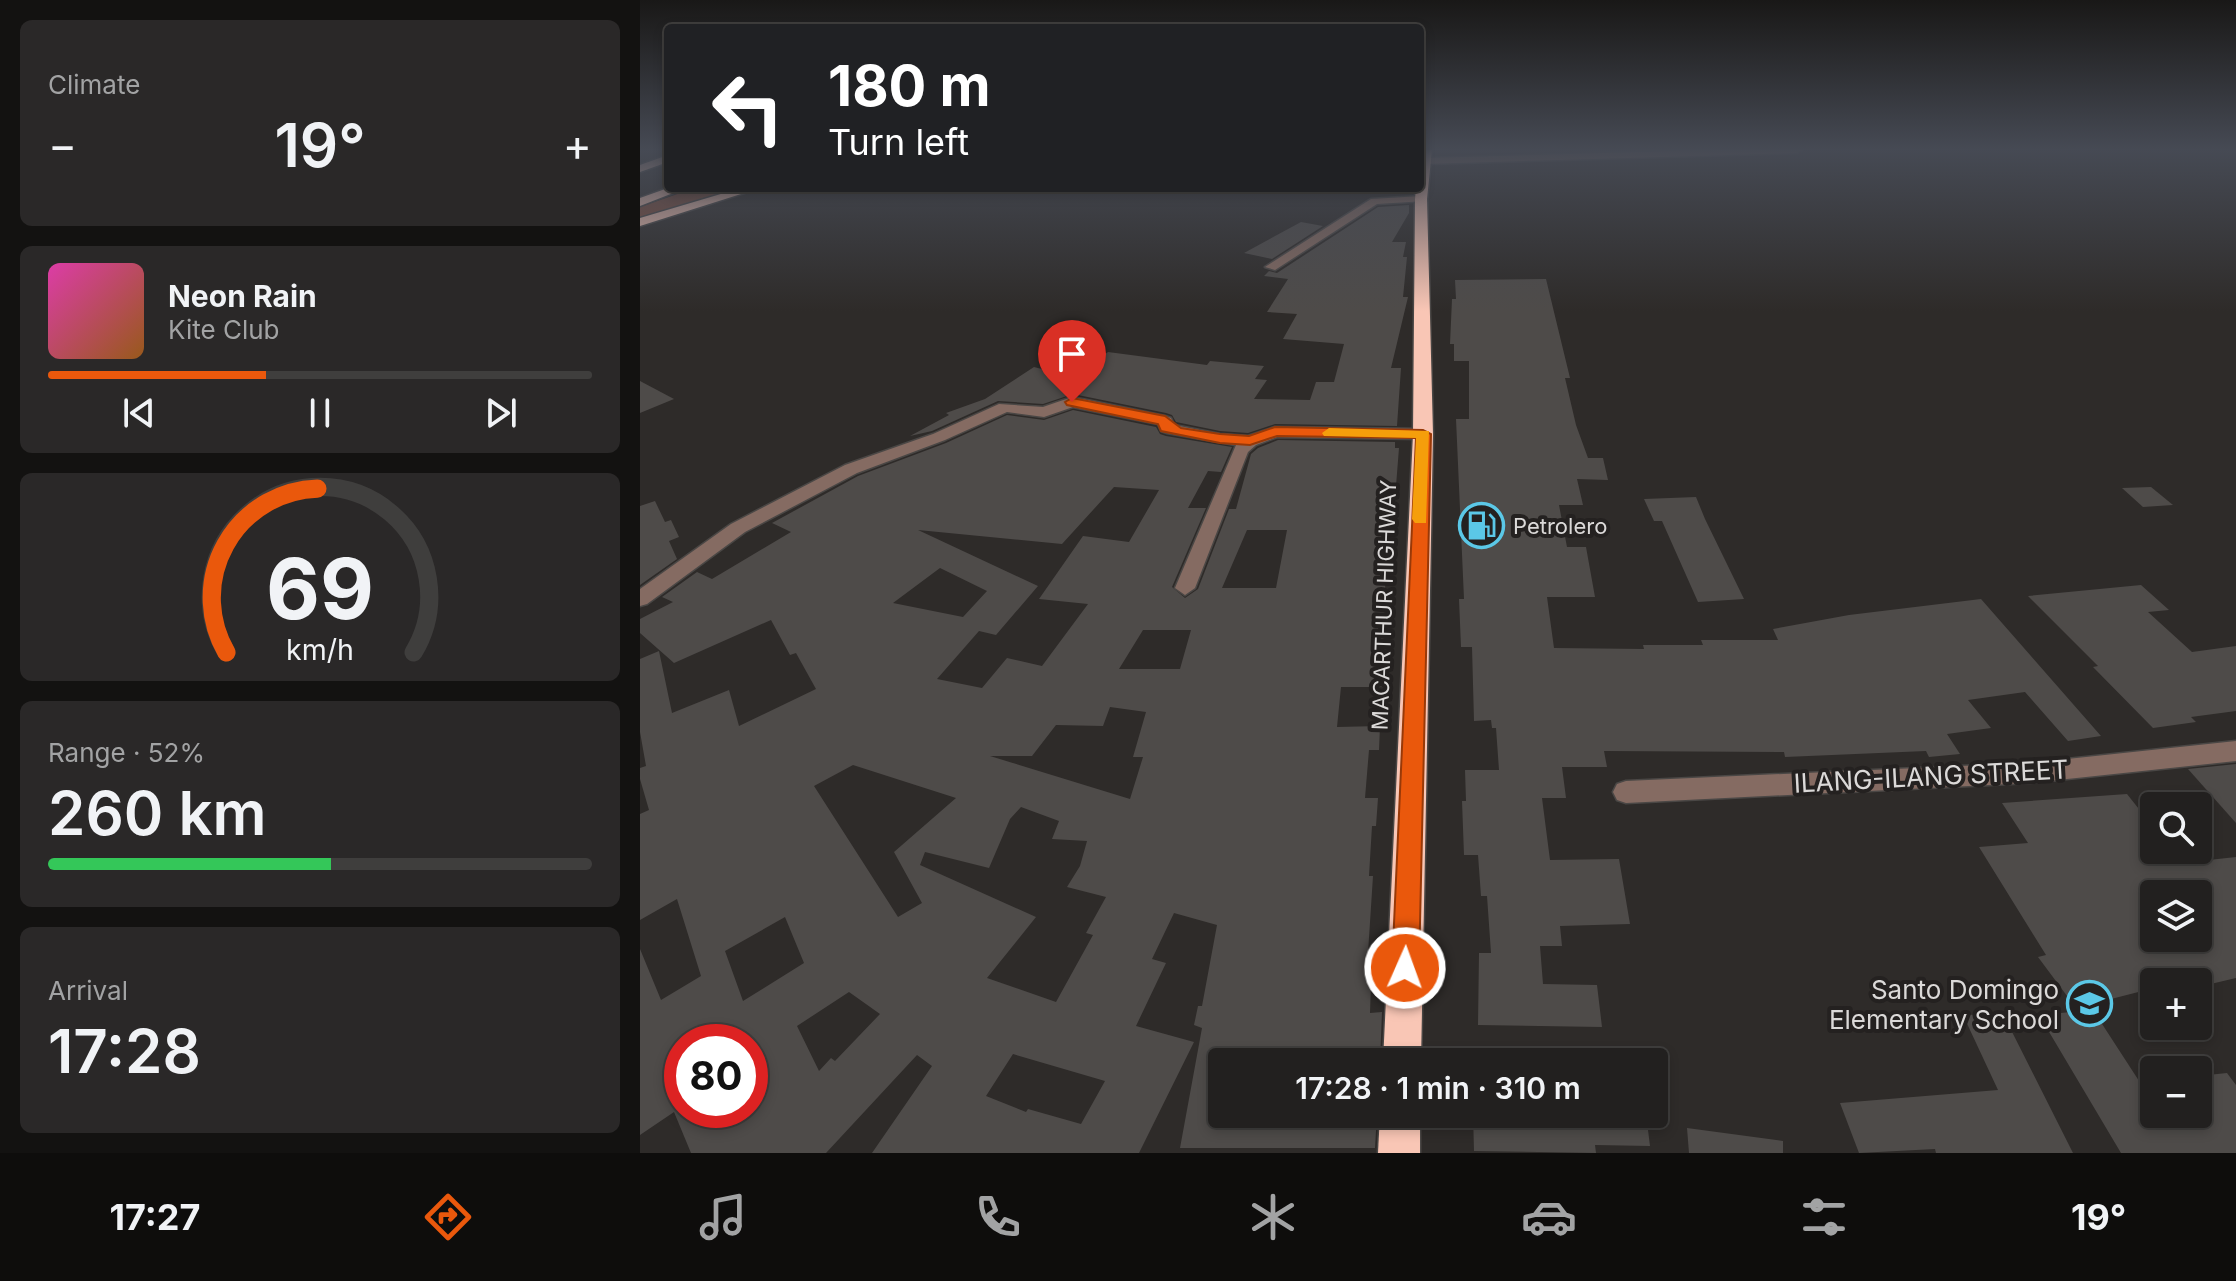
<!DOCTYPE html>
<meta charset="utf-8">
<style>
:root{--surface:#22201f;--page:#2a2828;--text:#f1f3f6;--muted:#a2a3a4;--line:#3f3e3d;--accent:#ea580c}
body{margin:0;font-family:Inter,sans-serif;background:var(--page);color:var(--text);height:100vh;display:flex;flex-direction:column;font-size:30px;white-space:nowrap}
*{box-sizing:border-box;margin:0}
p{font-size:26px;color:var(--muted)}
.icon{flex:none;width:44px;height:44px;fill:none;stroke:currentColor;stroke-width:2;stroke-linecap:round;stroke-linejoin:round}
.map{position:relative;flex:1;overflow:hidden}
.sheet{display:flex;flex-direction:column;gap:20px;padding:20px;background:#131211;width:640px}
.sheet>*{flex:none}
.hud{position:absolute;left:24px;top:24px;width:760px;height:168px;border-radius:8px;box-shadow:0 4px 12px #0003,0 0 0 2px var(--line);background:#202124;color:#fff;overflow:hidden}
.tools{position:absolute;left:1500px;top:792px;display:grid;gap:16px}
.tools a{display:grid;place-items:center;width:72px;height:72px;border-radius:8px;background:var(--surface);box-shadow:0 4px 12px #0003,0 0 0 2px var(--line);font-size:40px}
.speed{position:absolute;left:24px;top:1024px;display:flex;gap:16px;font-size:40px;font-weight:700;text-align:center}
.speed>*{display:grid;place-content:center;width:104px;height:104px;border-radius:50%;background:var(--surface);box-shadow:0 4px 12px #0003,0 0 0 2px var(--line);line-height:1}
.speed .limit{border:12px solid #d22;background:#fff;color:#111}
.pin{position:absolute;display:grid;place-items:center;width:68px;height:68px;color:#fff;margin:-82px -34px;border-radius:50% 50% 50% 0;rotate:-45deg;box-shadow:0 0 8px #0007}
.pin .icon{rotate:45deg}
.me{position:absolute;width:88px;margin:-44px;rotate:2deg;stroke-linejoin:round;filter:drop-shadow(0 0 6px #0008)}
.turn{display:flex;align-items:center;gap:28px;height:168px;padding:0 32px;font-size:36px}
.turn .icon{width:104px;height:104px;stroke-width:2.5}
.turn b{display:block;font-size:56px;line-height:68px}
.big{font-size:60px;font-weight:600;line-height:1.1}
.sheet .widget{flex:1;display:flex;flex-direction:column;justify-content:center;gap:12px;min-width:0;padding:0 28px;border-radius:12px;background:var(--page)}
.sheet .dial{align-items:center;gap:0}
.dial svg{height:208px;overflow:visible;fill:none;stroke:var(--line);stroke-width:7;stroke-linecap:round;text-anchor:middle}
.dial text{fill:var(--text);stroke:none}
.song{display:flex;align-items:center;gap:24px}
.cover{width:96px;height:96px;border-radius:12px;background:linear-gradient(135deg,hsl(320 70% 55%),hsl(30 70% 35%))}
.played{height:8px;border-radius:4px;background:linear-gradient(90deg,var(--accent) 40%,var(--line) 40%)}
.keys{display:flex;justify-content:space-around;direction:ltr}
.heat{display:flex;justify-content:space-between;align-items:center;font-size:44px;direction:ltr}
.charge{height:12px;border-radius:6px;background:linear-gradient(90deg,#34c759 52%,var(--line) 0)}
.trip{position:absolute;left:568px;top:1048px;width:460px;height:80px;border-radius:8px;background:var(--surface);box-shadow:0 4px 12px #0003,0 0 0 2px var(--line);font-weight:600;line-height:80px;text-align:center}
.tabs{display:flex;height:128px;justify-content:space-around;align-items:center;background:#0e0d0c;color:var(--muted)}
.tabs .icon{width:56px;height:56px}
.tabs .selected{color:var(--accent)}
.tabs b{font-size:36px;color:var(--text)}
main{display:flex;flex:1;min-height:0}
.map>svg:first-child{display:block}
</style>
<main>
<section class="sheet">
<div class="widget"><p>Climate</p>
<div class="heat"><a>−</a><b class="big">19°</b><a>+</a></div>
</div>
<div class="widget">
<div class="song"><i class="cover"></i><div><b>Neon Rain</b><p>Kite Club</p></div></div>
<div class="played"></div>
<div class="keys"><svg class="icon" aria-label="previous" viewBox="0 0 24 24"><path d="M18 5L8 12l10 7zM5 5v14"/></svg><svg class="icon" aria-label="pause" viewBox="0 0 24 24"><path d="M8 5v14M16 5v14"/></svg><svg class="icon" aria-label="next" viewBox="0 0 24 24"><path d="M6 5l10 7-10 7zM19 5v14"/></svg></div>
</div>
<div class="widget dial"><svg viewBox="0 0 100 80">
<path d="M14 69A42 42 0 1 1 86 69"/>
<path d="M14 69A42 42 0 0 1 49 6" stroke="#ea580c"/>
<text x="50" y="56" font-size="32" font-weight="700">69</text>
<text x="50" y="72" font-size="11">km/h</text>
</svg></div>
<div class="widget"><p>Range · 52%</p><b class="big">260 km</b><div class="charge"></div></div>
<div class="widget"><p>Arrival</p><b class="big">17:28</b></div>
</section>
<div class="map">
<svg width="1596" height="1153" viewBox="0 0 1596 1153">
<rect width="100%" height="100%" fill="#2e2b29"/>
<polygon fill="#834d3b" points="55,188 100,188 0,217 0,207"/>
<g fill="#4e4b49" fill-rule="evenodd">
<polygon points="769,205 769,213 752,242 766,242 763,257 767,257 763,297 768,297 751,368 761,368 757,426 635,424 608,433 580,431 536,422 532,415 526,413 433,394 403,404 358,401 292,431 270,436 309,415 306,413 345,399 394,367 433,377 468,352 567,365 570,361 624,366 615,379 627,380 614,399 670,400 676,382 694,382 704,344 643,339 657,314 627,312 648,279 624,276 629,271 637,273 738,207"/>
<polygon points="661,222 683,226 632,259 604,253"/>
<polygon points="906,279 930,378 925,378 936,425 948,458 963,458 968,480 937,479 943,505 919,505 927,547 946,547 955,597 907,597 914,648 1004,649 1003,645 1063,645 1061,640 1138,640 1133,629 1209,615 1341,599 1461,736 1428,741 1385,692 1328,700 1351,728 1307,734 1320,754 1289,757 1286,751 1145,757 1144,752 964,751 967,767 922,767 926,798 902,798 910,860 979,859 990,924 920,926 922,946 900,946 903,984 957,985 962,1027 838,1025 839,953 851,953 847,896 841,896 838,855 824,855 822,801 826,801 825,770 859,770 856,728 852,728 851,720 834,721 832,647 821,647 819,599 824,599 816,419 829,419 829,361 814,361 814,344 810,344 812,299 816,299 815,280"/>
<polygon points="0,381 34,399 0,413"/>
<path d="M433 410 516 427 520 434 526 436 592 447 581 472 568 471 548 508H566L532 587 545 598 558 589 589 509H596L611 454 618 448 638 440 755 442V448H759L756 486H753L750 529H747L742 687H701L697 727 740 726 739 750H729L725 798H738L736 826H732L729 876H733L728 953H732L730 1013 742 1012 740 1062H582V1114H737L735 1148H540L562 1028 554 1025 558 1006H562L577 925 534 913 512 959 526 963 496 1026 554 1042 499 1153H232L292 1066 277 1055 186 1153H51L34 1112 0 1135V949L21 1000 61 976 37 899 0 920V814L9 810 0 779V768L6 766 0 732V659L19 651 32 713 89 690 99 726 176 689 156 653 150 655 131 620 34 663 0 633V619L33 602 22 597 57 572 72 579 151 532 132 523 218 476 306 443 367 415 404 420ZM474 487 519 490 489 542 443 536 399 599 448 604 402 666 367 658 342 688 297 679 339 631 356 635 398 586 278 530 422 544ZM607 530H647L636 588H582ZM300 568 347 591 323 617 253 603ZM503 630H551L540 669H479ZM470 707 506 712 493 757H503L490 799 350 756H392L416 725 463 726ZM213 765 316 798 254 852 282 903 258 917 174 786ZM381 807 419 821 412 839 447 841 440 866 427 887 466 897 446 933 453 935 416 1002 347 978 396 917 280 865 285 852 349 868 370 819ZM145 917 164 963 103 1001 85 951ZM209 992 240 1014 195 1061 191 1058 179 1071 157 1026ZM42 1042H110V1110H37L42 1106ZM373 1054 465 1081 441 1124 388 1109 386 1112 346 1096Z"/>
<polygon points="1511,487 1533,505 1503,507 1482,488"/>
<polygon points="1056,497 1065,519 1104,599 1058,602 1022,521 1014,521 1004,499"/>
<polygon points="15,501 25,522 31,520 39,537 29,541 37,559 0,585 0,506"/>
<polygon points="1501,585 1529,610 1508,612 1552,652 1596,646 1596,711 1551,717 1556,722 1513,728 1453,667 1458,666 1388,596"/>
<polygon points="1596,764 1596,823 1548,769"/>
<path d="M1487 794 1514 828V866L1596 857V978L1558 987V982H1514V988L1436 1008 1398 957 1406 955 1339 847 1388 843 1362 803ZM1514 894H1558V943L1514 953Z"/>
<polygon points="1453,1010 1501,1084 1514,1082 1514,1114 1558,1114 1558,1076 1587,1073 1596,1085 1596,1153 1481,1153 1399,1015"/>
<polygon points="1363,1014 1433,1153 1296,1153 1295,1149 1219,1153 1200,1103 1358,1090 1323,1015"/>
<polygon points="833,1114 1006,1114 1010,1146 955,1145 956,1153 834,1151"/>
<polygon points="1047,1128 1143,1141 1143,1153 1049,1153"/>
</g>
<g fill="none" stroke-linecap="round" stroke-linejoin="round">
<defs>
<g id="minor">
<polygon points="1067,150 1162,150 1157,153 785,164 780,161 785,158"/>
<polygon points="781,196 785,197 785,201 737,204 635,270 625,267 731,199"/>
<polygon points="432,397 525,416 531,418 534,425 580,434 608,436 635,427 783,429 791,434 783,439 637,437 616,445 608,452 555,588 545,595 535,588 596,445 527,433 521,431 518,424 433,407 404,417 367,412 305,440 217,473 105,532 7,604 0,606 0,589 91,524 205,465 293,434 359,404 403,407"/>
<polygon points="1596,741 1596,761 1389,783 986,803 977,800 973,792 977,784 986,781 1389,763"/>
</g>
<g id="highway">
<polygon points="780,150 792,150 787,199 793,434 781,1062 743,1062 773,434 775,199 776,188 780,188"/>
<polygon points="28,155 28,162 0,172 0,165"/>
<polygon points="28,188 46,188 0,206 0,198"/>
<polygon points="101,188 120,188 0,226 0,218"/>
<polygon points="740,1114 780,1114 780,1153 738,1153"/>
</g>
</defs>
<use href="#minor" stroke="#4a4745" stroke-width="3"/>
<use href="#highway" stroke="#4a4745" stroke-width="3"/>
<use href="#minor" fill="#856b62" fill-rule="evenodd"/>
<use href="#highway" fill="#f9c6b5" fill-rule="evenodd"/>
</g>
<linearGradient id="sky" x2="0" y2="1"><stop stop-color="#191817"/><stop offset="0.48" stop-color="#464a54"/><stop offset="1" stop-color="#464a54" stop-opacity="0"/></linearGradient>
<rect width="1596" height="311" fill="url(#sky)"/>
<polygon fill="#ea580c" stroke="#983908" stroke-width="2" points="432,398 525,416 541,428 580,434 609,436 635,427 783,430 791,434 779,968 775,977 765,981 756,977 752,968 776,438 637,436 610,445 580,443 521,431 518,424 427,405 425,402"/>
<polygon fill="#f59e0b" points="689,428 789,431 786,523 775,523 772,519 776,438 684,436 682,433"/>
<defs>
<symbol id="fuel-ring" viewBox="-11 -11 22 22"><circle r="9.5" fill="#242120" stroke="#5bc8e7" stroke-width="1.5"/><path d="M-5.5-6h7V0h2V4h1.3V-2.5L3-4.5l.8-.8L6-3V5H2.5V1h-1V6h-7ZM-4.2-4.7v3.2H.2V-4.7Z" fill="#5bc8e7"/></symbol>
<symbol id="school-ring" viewBox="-11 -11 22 22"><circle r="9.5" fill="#242120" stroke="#5bc8e7" stroke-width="1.5"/><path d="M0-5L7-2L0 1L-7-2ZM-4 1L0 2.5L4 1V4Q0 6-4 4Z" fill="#5bc8e7"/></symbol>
</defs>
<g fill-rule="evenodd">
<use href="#fuel-ring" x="816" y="500" width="51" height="51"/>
<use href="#school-ring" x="1424" y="978" width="51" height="51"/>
</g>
<g text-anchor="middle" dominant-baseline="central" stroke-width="8" stroke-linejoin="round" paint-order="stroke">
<g font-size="22" fill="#dbd9d8" stroke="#242120" text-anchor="start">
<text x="873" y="526">Petrolero</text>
</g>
<g font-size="22" fill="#dbd9d8" stroke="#242120">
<text transform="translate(744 605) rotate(-88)">MACARTHUR HIGHWAY</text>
</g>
<g font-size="26" fill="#dbd9d8" stroke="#242120">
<text transform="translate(1291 776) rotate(-3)">ILANG-ILANG STREET</text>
</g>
<g font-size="26" fill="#dbd9d8" stroke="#242120" text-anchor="end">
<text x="1419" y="989">Santo Domingo<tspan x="1419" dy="30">Elementary School</tspan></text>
</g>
</g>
</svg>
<div class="tools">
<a><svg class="icon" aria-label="search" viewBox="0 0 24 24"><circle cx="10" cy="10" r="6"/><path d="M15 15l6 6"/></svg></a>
<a><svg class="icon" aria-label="layers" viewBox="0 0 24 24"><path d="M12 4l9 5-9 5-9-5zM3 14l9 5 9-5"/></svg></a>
<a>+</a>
<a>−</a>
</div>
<div class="speed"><div class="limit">80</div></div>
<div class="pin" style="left:432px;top:402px;background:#d93025"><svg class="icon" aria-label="arrive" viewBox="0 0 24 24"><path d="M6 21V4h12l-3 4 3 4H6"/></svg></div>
<svg class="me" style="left:765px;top:968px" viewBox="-20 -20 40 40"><circle r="17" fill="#ea580c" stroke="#fff" stroke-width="3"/><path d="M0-11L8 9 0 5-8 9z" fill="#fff"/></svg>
<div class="trip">17:28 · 1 min · 310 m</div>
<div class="hud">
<div class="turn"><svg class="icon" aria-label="left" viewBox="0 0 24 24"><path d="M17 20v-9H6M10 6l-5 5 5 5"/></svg><div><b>180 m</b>Turn left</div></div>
</div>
</div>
</main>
<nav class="tabs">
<b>17:27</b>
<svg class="icon selected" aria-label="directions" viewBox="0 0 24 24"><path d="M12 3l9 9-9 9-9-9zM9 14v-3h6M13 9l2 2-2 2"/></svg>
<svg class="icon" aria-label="music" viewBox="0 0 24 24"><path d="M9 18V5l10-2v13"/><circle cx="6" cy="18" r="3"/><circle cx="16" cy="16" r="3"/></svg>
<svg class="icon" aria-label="phone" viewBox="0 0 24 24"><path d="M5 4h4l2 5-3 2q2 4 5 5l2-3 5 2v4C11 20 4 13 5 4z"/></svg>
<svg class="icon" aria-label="climate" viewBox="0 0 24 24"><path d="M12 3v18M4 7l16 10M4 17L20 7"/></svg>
<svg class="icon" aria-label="car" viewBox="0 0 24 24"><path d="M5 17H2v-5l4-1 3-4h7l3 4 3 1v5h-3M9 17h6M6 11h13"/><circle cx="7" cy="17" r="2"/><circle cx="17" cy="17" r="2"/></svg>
<svg class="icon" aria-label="filters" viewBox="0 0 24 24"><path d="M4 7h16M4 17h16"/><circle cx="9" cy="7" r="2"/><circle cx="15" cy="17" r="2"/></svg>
<b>19°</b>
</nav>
